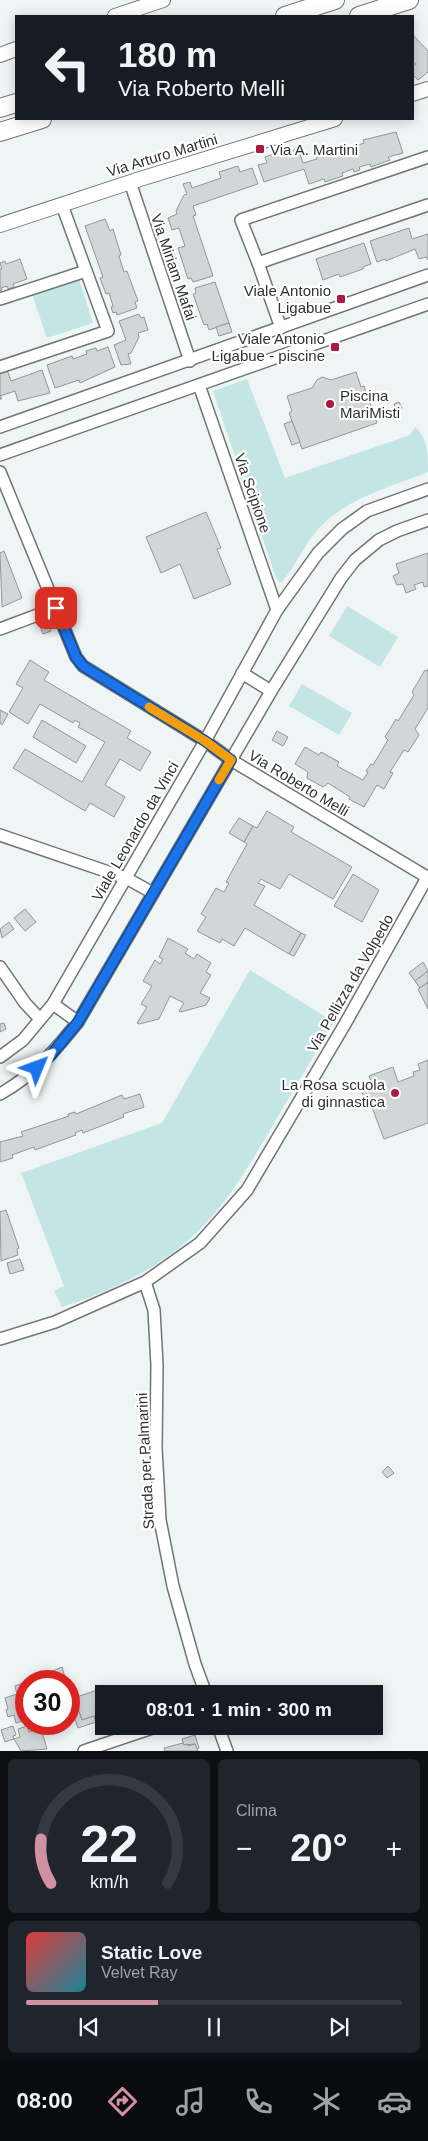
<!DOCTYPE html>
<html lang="it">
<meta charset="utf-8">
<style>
:root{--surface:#171b24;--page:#20242c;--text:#f1f3f6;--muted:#9ea1a6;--line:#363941;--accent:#d291a2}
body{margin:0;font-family:Helvetica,sans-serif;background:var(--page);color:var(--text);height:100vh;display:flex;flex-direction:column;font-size:19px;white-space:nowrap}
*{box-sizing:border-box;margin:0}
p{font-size:16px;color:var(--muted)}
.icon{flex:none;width:28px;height:28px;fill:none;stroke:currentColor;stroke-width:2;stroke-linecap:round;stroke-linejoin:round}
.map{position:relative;height:1751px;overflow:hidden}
.drawer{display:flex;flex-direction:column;gap:8px;padding:8px;background:#0d0f14;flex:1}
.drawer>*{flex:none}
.banner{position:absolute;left:15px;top:15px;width:399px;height:105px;border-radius:0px;box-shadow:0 2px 12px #0003;background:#171b24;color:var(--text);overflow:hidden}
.speed{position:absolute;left:15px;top:1670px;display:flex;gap:10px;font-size:25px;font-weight:700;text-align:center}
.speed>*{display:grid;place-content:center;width:65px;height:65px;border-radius:50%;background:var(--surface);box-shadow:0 2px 12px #0003;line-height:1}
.speed .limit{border:8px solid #d22;background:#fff;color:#111}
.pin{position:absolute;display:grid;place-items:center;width:42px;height:42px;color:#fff;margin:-21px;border-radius:10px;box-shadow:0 2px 8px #0006}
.me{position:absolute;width:55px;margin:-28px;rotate:46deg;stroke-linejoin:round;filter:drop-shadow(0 0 4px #0008)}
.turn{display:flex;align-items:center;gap:18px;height:105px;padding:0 20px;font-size:22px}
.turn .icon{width:65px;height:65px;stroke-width:2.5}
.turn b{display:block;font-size:35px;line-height:42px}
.big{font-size:38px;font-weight:700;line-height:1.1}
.drawer .card{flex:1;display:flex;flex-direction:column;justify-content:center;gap:8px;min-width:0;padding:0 18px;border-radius:8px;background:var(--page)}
.drawer .dial{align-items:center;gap:0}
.dial svg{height:130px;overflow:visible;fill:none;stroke:var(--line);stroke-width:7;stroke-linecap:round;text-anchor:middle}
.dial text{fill:var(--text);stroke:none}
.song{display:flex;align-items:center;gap:15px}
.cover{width:60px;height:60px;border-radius:8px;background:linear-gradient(135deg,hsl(0 70% 55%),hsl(190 70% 35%))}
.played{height:5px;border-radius:2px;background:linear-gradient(90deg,var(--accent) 35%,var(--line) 35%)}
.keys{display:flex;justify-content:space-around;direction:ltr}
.heat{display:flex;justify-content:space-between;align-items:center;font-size:28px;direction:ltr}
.drawer .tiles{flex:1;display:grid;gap:8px;grid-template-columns:1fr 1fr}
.card:last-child{grid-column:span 2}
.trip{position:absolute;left:95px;top:1685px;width:288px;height:50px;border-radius:0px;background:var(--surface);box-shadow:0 2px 12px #0003;font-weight:700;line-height:50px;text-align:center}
.tab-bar{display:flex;height:80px;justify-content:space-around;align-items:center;background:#090b0e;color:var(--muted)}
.tab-bar .icon{width:35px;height:35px}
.tab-bar .selected{color:var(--accent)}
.tab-bar b{font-size:22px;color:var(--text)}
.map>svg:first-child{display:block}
</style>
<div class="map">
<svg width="428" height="1751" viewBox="0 0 428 1751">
<rect width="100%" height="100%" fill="#eff4f4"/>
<g fill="#c3e5e4">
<polygon points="79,279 93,323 47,338 32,294"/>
<path d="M247 379 285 478 410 435 415 427C428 438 428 454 428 472 388 488 342 499 314 534 302 550 294 568 281 583L278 581 275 575 213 391Z"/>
<polygon points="347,606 398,637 380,667 329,636"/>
<polygon points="302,684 352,713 339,735 289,706"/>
<path d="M250 970 334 1022C314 1055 294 1089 274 1123 252 1161 229 1201 197 1232 159 1269 111 1291 62 1307L54 1291 64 1286 21 1173 162 1123Z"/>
</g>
<g fill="#d1d6d6" stroke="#919696">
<polygon points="412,34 428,51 428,72 418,80 412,74 412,67 416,64 412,61"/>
<polygon points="396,132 403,153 388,157 390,160 371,167 370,164 359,167 360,170 354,172 353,169 342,173 343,176 325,182 324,179 309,184 304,169 264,182 258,165 267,163 265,157 290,148 291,151 298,149 303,163 317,159 316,156 334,150 335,153 364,143 363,140"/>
<polygon points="238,166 240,172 252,168 258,184 193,206 196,215 193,216 213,276 193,282 191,278 188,279 178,248 185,246 179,228 172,230 168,218 177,214 176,211 184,195 187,194 183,184 190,182 192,188 221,178 219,172"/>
<polygon points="105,219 110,231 113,229 121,255 119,256 124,272 127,271 138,301 135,302 137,308 117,315 116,312 113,313 111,307 113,306 109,293 106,294 100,278 103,277 85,226"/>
<polygon points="409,228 412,239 428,234 428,260 426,257 419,259 415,249 386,261 385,259 377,262 370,241"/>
<polygon points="364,243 371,264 363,267 363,269 340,277 339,274 323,280 316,259"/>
<polygon points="20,259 27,279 13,284 14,287 8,289 7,286 1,288 2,290 0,291 0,269 2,269 0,263 5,261 6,264"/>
<polygon points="215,282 229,323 209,330 207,324 204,325 193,294 196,293 195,288"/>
<polygon points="139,314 141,318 144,317 148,330 138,333 139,337 131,353 128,354 131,364 121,365 114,345 126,340 119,321"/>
<polygon points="229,323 232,332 219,336 216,327"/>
<polygon points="108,347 115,367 80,383 79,380 55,388 47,365 72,356 73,359 87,354 86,351 96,348 97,351"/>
<polygon points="7,370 11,381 42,370 50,393 18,401 15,391 0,396 2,399 0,399 0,373"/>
<polygon points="356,372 361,387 364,386 377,423 302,449 289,413 292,411 287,396 312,388 317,380 322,377 331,380"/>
<polygon points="399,402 402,408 396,410 394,404"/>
<polygon points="292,421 300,442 292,445 284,424"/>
<polygon points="206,512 221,548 217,549 231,584 194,599 180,564 161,573 146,537"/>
<polygon points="4,551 22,598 2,607 0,553"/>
<polygon points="428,553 428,586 424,587 423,582 414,585 416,589 406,593 403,584 397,585 393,576 399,573 396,564"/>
<polygon points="48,622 51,631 43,634 40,626"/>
<polygon points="30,660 49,672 44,680 131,731 127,738 151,752 140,771 120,759 105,785 125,797 114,817 90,803 85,811 13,768 25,749 82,782 105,742 78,727 80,723 75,720 73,723 40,704 28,724 9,712 23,688 16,684"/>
<polygon points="428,669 428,708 415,729 419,735 408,752 404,750 390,772 393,773 384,789 377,785 364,807 349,799 350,797 328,783 323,787 307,778 308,772 295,764 305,747 319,755 321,752 339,762 337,766 363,780 368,772 366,771 371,764 373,765 388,740 385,737 396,719 398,721 414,695 412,692 425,670 427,671"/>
<polygon points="0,710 8,714 2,725 0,723"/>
<polygon points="42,720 86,746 76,763 33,737"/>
<polygon points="277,731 288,737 283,746 272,740"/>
<polygon points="267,811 294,827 291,832 352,867 333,899 289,874 280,889 261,879 258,883 265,886 254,905 301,933 289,954 245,928 234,946 222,939 220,943 197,931 206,917 201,914 216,888 224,892 229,883 226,882 247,844 244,842 253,826 257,828"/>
<polygon points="239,818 253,826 244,842 229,833"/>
<polygon points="353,874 379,890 362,922 334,906"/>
<polygon points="25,909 36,922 25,931 14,918"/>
<polygon points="9,922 14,929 2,938 0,929"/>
<polygon points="301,933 306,935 294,956 289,954"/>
<polygon points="168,938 188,949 185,953 194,959 197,954 211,963 206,972 211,975 200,993 210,998 206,1005 181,1012 179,1011 184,1003 170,996 159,1019 139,1024 137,1023 147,1007 141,1004 152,986 143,981 155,960 160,964 163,959 159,957"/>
<polygon points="423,962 428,971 415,981 409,973"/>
<polygon points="428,971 428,982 420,988 415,981"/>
<polygon points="427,983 428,984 428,1009 418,989"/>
<polygon points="4,1023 6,1029 0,1032 0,1024"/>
<polygon points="428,1060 428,1123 384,1139 370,1102 366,1103 359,1085 371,1081 369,1076 393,1067 398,1082 414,1076 413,1072 420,1070 418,1064"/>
<polygon points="140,1094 144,1107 123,1114 124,1117 83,1133 82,1130 75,1133 76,1135 35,1150 34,1147 12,1155 13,1158 0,1162 0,1142 23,1136 21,1132 69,1116 68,1114 75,1112 76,1114 122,1095 124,1099"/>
<polygon points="6,1210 19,1248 17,1249 18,1255 1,1261 0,1212"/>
<polygon points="20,1259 24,1270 10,1274 7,1263"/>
<polygon points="388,1466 394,1473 387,1478 382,1472"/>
<polygon points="62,1667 66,1681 50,1681 48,1673"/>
<polygon points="26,1682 26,1691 17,1694 15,1686"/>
<polygon points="103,1688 105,1694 104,1719 96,1722 94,1716 82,1720 74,1698"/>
<polygon points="26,1691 26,1714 24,1714 26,1720 16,1723 14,1715 8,1717 6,1710 8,1709 5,1698"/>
<polygon points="74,1698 82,1720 94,1716 96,1722 78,1728 69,1703 69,1700"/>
<polygon points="34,1724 39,1724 41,1728 29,1732 27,1726"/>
<polygon points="13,1726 16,1735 13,1736 14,1739 5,1742 1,1730"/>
<polygon points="27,1726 29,1732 41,1728 47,1749 21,1751 14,1739 20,1737 18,1729"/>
<polygon points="195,1735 199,1748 196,1749 195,1744 184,1745 182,1739"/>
<polygon points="183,1743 184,1745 187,1744 188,1746 195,1744 198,1751 165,1751 164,1748"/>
</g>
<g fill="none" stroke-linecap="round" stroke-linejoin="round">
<defs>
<g id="minor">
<polyline points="130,182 190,361"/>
<polyline points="258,263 241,220 428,157"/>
<polyline points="0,299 86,271"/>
<polyline points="281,328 258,263 428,205"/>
<polyline points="0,367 108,331 62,205"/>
<polyline points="199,385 277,610"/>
<polyline points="0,427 428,275"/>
<polyline points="0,455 428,304"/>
<polyline points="0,472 76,657 83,666 205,741 231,760 427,877"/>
<polyline points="0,629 56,608"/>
<polyline points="242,673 271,691"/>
<polyline points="0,835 126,878 153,893"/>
<polyline points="0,967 25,1003 40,1019"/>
<polyline points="53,1004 78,1022"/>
<polyline points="0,1057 23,1040 53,1004 205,741 277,610 318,553 342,529 367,511 428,489"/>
<path d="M0 1094C35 1074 53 1053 78 1022L273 688 341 578 355 560 379 540 397 531 428 520"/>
<polyline points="145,1282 154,1310 157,1365 156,1448 160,1520 173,1586 195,1664 206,1694"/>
<polyline points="0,1339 55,1322 145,1282 200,1243 247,1190 345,1024 428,876"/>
<polyline points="218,1726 227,1751"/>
<polyline points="84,1751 158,1726"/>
</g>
<g id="tertiary">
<polyline points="115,16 163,0"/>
<polyline points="0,55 16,49"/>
<polyline points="412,94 428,89"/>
<polyline points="0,225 140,179 335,119"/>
</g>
<g id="trunk">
<polyline points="285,16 335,0"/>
<polyline points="359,16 409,0"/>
<polyline points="0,108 16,103"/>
<polyline points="0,132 42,119"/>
</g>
</defs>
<use href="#minor" stroke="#707575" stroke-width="14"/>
<use href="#tertiary" stroke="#707575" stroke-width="16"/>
<use href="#trunk" stroke="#707575" stroke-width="20"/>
<use href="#minor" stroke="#fff" stroke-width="11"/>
<use href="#tertiary" stroke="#fff" stroke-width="14"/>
<use href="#trunk" stroke="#fff" stroke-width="18"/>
</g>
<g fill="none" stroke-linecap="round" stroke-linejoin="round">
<defs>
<polyline id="route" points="37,1068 51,1055 78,1022 231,760 205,741 83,666 76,657 56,608"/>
</defs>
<use href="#route" stroke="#114b97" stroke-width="12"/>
<use href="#route" stroke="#1a73e8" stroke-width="9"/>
<polyline stroke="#f59e0b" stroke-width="9" points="149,707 205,741 231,760 219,780"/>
</g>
<g fill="#ad193c" stroke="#fff" stroke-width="2">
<rect x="255" y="144" width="10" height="10" rx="2.5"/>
<rect x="336" y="294" width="10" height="10" rx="2.5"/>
<rect x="330" y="342" width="10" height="10" rx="2.5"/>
<circle cx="330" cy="404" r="5"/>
<circle cx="395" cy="1093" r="5"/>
</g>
<g text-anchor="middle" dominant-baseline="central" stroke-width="4.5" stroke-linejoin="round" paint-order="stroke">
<g font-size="15" fill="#313333" stroke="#fff" text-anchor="end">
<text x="270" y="149" text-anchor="start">Via A. Martini</text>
<text x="331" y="290">Viale Antonio<tspan x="331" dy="17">Ligabue</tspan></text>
<text x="325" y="338">Viale Antonio<tspan x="325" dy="17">Ligabue - piscine</tspan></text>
<text x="340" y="395" text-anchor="start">Piscina<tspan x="340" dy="17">MariMisti</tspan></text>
<text x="385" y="1084">La Rosa scuola<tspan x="385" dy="17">di ginnastica</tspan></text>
</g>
<g font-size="15" fill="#313333" stroke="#fff">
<text transform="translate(162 155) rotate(-17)">Via Arturo Martini</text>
<text transform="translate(174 267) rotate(71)">Via Miriam Mafai</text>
<text transform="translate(253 493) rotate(71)">Via Scipione</text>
<text transform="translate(299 783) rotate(31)">Via Roberto Melli</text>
<text transform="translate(135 831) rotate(-60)">Viale Leonardo da Vinci</text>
<text transform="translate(350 983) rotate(-60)">Via Pellizza da Volpedo</text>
<text transform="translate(145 1461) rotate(-93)">Strada per Palmarini</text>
</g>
</g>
</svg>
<div class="speed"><div class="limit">30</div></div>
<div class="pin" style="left:56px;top:608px;background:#d93025"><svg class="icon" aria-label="arrive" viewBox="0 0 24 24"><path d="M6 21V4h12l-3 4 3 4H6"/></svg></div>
<svg class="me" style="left:37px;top:1068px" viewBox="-20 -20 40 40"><path d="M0-17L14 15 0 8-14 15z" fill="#1a73e8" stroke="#fff" stroke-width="4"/></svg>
<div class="trip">08:01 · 1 min · 300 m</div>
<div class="banner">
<div class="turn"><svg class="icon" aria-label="left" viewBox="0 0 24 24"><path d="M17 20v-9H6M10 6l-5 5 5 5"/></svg><div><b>180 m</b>Via Roberto Melli</div></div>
</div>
</div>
<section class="drawer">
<div class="tiles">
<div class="card dial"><svg viewBox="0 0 100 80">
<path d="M14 69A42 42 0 1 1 86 69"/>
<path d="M14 69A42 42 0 0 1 8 42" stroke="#d291a2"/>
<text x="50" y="56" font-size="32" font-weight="700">22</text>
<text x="50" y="72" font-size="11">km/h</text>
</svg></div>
<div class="card"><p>Clima</p>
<div class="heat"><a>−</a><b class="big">20°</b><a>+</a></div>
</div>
<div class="card">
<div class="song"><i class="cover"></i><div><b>Static Love</b><p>Velvet Ray</p></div></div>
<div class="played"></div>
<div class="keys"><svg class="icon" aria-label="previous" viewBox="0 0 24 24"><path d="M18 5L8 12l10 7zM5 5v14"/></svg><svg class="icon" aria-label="pause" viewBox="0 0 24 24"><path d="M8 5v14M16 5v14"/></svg><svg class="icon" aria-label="next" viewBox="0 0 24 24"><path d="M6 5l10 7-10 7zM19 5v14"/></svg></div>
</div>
</div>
</section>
<nav class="tab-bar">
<b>08:00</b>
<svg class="icon selected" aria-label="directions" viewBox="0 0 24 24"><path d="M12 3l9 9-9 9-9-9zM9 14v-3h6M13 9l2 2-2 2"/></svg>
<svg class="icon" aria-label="music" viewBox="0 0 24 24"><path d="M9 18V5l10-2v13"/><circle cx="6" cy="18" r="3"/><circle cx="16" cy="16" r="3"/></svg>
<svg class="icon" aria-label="phone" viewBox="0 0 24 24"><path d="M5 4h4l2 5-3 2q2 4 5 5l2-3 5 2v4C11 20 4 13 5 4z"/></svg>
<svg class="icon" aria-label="climate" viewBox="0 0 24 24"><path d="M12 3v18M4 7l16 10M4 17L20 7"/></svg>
<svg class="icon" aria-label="car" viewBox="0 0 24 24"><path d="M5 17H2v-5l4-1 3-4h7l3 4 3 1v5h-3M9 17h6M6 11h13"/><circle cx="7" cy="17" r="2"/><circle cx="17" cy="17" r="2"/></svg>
</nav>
